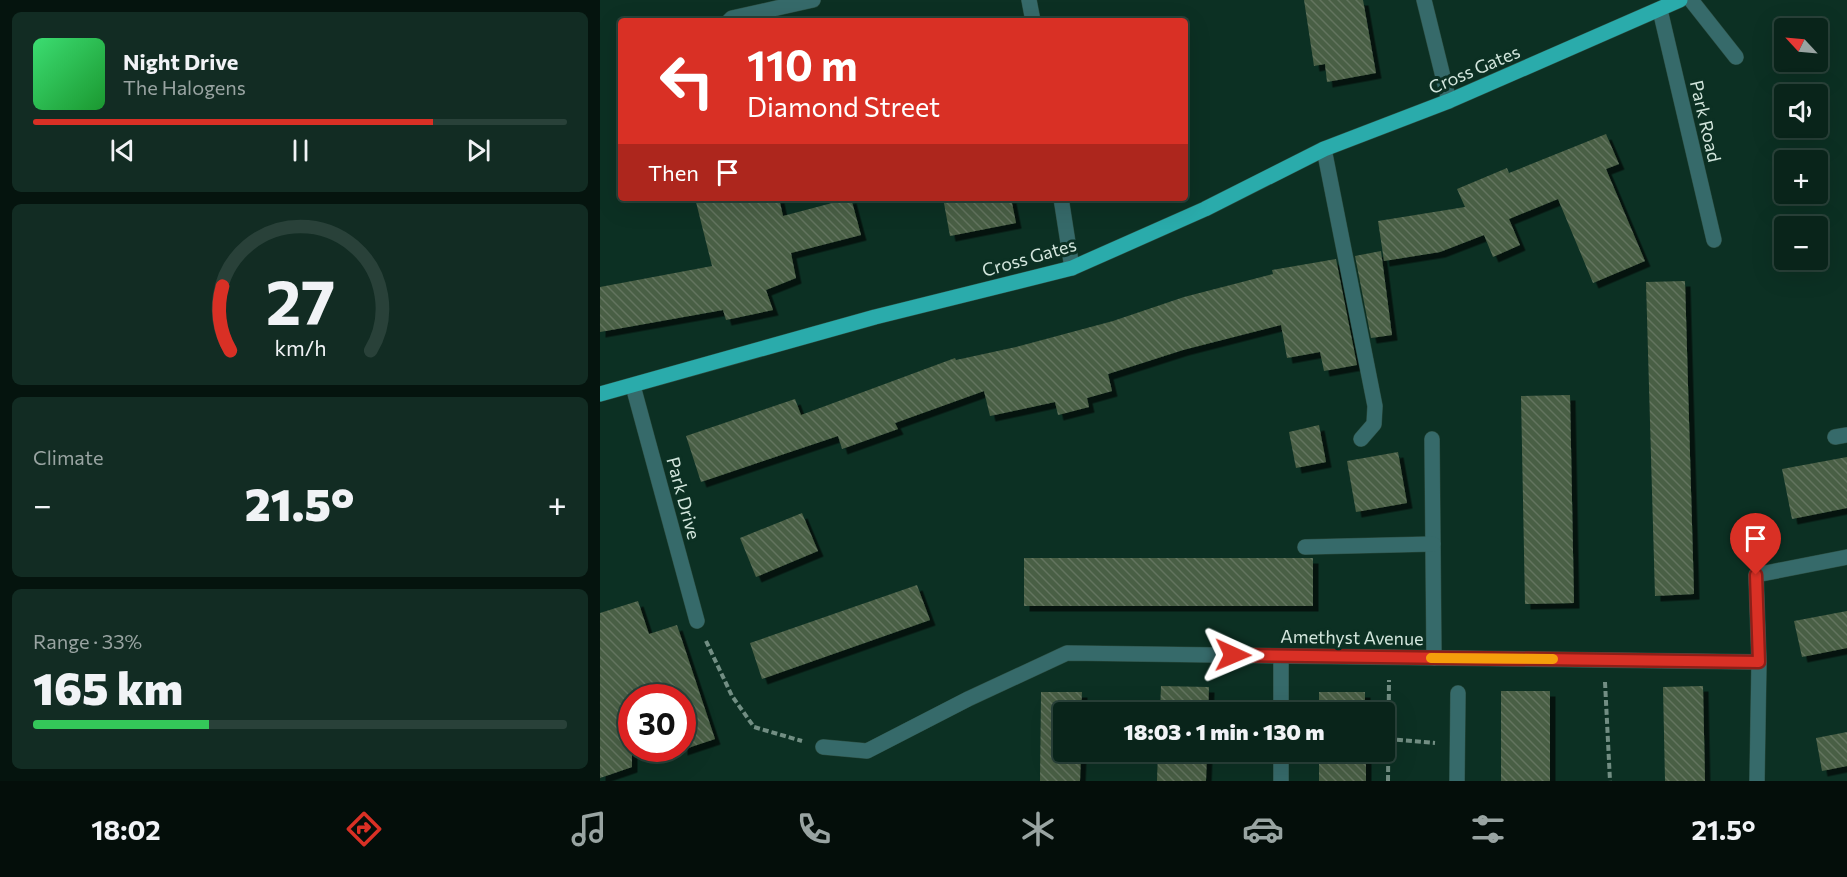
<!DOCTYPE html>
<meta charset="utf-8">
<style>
:root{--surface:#09241a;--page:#122c23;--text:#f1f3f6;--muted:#99a4a2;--line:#294139;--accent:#d93025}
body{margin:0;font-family:Commissioner,sans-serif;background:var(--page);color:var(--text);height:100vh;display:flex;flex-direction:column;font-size:22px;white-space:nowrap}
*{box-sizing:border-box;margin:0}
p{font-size:20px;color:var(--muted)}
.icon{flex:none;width:33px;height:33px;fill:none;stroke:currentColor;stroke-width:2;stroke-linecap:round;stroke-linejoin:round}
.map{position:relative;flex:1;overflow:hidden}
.drawer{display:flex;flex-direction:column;gap:12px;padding:12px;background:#05140e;width:600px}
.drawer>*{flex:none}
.banner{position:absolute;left:18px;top:18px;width:570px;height:183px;border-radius:6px;box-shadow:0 6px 24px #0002,0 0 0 2px var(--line);background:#d93025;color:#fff;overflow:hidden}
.needle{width:39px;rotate:296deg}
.tools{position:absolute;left:1174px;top:18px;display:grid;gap:12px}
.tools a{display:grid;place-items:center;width:54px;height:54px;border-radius:6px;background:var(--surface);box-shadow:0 6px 24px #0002,0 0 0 2px var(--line);font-size:30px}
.speed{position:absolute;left:18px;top:684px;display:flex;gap:12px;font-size:30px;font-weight:700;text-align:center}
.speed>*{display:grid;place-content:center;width:78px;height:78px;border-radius:50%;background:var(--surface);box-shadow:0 6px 24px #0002,0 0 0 2px var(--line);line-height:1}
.speed .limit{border:9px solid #d22;background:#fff;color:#111}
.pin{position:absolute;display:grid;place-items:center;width:51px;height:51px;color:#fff;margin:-62px -26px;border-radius:50% 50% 50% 0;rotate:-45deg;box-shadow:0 0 6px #0007}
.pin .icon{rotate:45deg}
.me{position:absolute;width:66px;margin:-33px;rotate:91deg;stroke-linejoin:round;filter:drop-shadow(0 0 4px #0008)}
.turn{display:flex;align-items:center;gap:21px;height:126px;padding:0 30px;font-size:27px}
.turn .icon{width:78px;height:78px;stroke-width:2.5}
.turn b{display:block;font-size:42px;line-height:51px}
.then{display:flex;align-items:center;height:57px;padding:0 30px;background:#0003;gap:12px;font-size:22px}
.big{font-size:45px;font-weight:800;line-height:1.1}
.drawer .card{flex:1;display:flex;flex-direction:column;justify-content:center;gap:9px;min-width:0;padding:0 21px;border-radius:9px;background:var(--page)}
.drawer .dial{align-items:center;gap:0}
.dial svg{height:156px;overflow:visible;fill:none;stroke:var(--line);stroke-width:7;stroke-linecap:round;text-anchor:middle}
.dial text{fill:var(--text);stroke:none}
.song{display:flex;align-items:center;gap:18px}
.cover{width:72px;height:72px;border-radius:9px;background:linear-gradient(135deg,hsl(140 70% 55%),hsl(130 70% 35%))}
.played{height:6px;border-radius:3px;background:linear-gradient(90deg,var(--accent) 75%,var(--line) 75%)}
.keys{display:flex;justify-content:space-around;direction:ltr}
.heat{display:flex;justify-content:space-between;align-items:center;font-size:33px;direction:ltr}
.charge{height:9px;border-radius:4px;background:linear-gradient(90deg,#34c759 33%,var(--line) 0)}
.trip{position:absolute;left:453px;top:702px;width:342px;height:60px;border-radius:6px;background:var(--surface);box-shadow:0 6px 24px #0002,0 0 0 2px var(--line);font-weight:800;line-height:60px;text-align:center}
.dock{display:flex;height:96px;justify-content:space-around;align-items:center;background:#040e0a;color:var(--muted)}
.dock .icon{width:42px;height:42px}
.dock .current{color:var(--accent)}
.dock b{font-size:27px;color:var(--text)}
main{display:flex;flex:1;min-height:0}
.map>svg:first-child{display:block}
</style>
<main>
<section class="drawer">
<div class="card">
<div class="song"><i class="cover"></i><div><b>Night Drive</b><p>The Halogens</p></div></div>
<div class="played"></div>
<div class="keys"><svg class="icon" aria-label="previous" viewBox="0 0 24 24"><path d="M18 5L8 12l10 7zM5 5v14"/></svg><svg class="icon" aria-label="pause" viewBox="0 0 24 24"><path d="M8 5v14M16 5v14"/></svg><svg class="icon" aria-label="next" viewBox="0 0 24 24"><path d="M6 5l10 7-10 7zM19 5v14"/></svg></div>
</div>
<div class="card dial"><svg viewBox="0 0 100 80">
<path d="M14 69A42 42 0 1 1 86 69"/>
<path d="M14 69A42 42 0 0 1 10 36" stroke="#d93025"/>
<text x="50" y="56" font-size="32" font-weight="700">27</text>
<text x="50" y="72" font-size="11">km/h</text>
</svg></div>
<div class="card"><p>Climate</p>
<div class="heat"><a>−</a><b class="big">21.5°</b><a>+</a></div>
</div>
<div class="card"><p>Range · 33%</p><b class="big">165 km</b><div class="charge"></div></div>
</section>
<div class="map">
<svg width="1247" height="781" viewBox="0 0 1247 781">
<defs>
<pattern id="building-back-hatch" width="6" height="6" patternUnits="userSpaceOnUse" patternTransform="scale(1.5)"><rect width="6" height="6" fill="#4a5e44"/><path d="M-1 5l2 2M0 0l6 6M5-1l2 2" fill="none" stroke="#63755f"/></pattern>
<filter id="shadow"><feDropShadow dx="5.5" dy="5.5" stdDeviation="0" flood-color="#0009"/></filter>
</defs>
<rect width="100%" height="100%" fill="#0c3023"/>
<g fill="url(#building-back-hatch)" filter="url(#shadow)">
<polygon points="704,0 763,0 776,73 727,82 725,64 714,66"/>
<polygon points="1006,134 1019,164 1006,169 1045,261 993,283 958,199 909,219 920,245 893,257 884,235 840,252 784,261 778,221 865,207 857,189 907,168 909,173"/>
<polygon points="95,198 179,198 183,216 251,198 261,235 191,253 196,278 166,290 173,310 126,320 123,310 0,332 0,287 112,266"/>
<polygon points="343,198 411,198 416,223 350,236"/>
<polygon points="781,251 792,335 771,338 755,256"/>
<polygon points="736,259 757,365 724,371 720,352 687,358 681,325 583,350 508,374 512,391 487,398 489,407 458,415 455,402 390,416 384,391 295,423 298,429 242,449 238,436 101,482 86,436 195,399 201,415 355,358 356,360 416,347 513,321 584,297 673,274 672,270"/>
<polygon points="1085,281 1094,594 1055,596 1046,282"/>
<polygon points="970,395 974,603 925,604 921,396"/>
<polygon points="719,425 726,462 696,468 689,432"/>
<polygon points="798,452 807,503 756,512 747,461"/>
<polygon points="1247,457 1247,508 1192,519 1182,469"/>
<polygon points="202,513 218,551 156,577 140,538"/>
<rect x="424" y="558" width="289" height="48"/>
<polygon points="317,585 330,620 162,679 150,643"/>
<polygon points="38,601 49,634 77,625 115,739 82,750 82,698 32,698 32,767 0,778 0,613"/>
<polygon points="1247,611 1247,648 1202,657 1194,621"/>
<polygon points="561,686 609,687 608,712 560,712"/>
<polygon points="1103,686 1105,781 1065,781 1063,687"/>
<rect x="901" y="691" width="49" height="90"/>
<polygon points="441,692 482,692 481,712 464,712 464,752 481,752 480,781 440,781"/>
<rect x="719" y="692" width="46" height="20"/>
<polygon points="1247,732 1247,766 1222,771 1216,738"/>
<polygon points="558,752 607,752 606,781 557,781"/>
<rect x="719" y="752" width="47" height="29"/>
</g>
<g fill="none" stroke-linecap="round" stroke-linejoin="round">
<defs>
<g id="minor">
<polyline points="429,0 433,21"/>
<polyline points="824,0 849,101"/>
<polyline points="1091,0 1136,57"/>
<polyline points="1060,10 1114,240"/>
<polyline points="129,21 132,18 213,0"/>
<polyline points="724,149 775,406 774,424 761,439"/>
<polyline points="461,198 472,268"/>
<polyline points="33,386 97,621"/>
<polyline points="1235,437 1247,435"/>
<polyline points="832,439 834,658"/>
<polyline points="705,547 833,544"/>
<polyline points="681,656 681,712"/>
<polyline points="223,747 267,751 368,699 467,653 1159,662"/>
<polyline points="681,752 681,781"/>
<polyline points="857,781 858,693"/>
<polyline points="1157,781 1159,662 1156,575 1247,557"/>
</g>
<polyline id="major" points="0,394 275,317 472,268 605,209 724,149 849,101 1080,0"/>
</defs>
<use href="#minor" stroke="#2c4d41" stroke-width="16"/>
<use href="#major" stroke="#2c4d41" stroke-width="16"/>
<g stroke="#728e83" stroke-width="4" stroke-dasharray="6 3" stroke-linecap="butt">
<polyline points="106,641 132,696 154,727 202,741"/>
<polyline points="1005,682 1010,781"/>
<polyline points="788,739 835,743"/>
<polyline points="788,781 789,680"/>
</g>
<use href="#minor" stroke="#366a6a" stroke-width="15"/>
<use href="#major" stroke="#2aabab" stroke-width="15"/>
</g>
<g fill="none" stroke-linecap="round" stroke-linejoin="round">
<defs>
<polyline id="route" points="633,655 1159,662 1156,575"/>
</defs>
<use href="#route" stroke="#8d1f18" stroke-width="15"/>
<use href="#route" stroke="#d93025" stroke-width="10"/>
<polyline stroke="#f59e0b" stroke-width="10" points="831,658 953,659"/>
</g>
<g text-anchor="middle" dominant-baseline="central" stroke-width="6" stroke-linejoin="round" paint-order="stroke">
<g font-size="18" fill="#d3e6dd" stroke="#0c3023">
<text transform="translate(874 69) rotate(-23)">Cross Gates</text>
<text transform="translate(1106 121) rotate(77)">Park Road</text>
<text transform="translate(429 257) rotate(-16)">Cross Gates</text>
<text transform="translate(84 498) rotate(75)">Park Drive</text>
<text transform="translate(752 637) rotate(1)">Amethyst Avenue</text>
</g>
</g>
</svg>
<div class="tools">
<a><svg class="needle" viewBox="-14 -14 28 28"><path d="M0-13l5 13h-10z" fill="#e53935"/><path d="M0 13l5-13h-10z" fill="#99a4a2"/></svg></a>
<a><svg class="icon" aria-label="sound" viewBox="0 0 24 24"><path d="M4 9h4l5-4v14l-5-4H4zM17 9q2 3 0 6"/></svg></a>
<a>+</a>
<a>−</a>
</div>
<div class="speed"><div class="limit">30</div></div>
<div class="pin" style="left:1156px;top:575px;background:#d93025"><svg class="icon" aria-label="arrive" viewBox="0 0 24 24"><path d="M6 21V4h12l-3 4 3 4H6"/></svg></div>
<svg class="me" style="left:633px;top:655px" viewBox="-20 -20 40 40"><path d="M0-17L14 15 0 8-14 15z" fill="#d93025" stroke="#fff" stroke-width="4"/></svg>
<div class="trip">18:03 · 1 min · 130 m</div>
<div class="banner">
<div class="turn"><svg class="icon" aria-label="left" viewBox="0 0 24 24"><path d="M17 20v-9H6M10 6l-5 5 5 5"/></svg><div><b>110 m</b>Diamond Street</div></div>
<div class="then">Then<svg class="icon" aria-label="arrive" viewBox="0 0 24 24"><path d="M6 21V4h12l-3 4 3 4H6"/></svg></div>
</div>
</div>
</main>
<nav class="dock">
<b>18:02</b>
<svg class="icon current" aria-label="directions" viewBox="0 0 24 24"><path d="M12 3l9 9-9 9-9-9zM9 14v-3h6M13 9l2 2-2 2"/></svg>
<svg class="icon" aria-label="music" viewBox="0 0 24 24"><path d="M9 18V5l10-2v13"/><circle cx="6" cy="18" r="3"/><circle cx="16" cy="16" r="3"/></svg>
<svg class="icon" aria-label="phone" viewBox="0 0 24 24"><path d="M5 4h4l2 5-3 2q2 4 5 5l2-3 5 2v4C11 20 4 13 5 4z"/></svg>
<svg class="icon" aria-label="climate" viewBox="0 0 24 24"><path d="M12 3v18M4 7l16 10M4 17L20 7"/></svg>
<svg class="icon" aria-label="car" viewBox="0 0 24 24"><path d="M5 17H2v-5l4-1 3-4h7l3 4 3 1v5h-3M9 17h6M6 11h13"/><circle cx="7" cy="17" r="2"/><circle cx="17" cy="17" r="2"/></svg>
<svg class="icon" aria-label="filters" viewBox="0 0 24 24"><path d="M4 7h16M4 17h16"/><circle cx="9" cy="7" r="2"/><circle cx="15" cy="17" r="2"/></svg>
<b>21.5°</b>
</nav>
